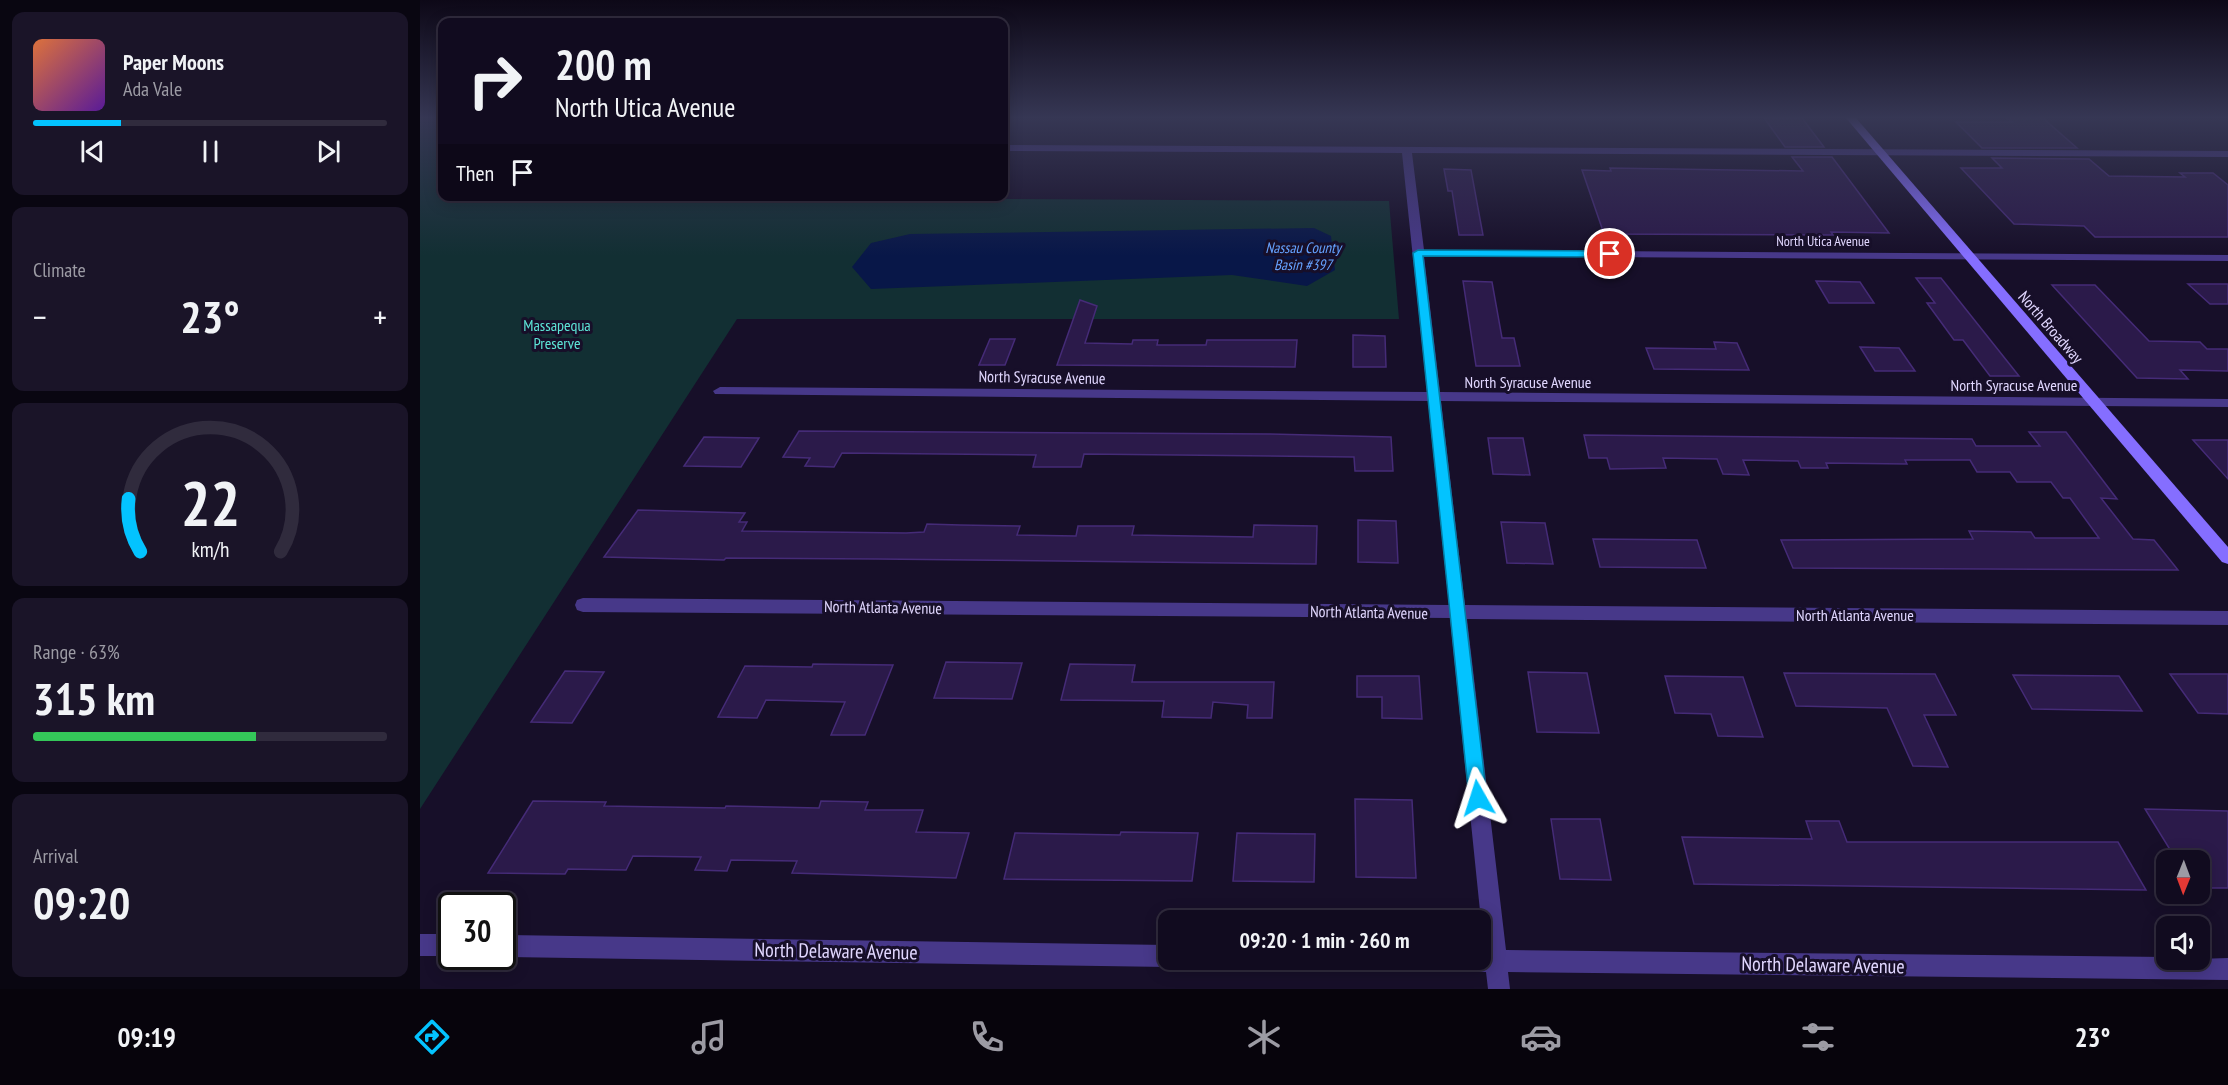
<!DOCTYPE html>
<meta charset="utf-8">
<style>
:root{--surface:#110b1f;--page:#1a1428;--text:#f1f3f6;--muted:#9c9ba4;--line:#302b3d;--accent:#03c3ff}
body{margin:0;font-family:"PT Sans Narrow",sans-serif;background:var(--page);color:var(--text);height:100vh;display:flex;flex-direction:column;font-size:22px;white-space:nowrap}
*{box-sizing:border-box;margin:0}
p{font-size:20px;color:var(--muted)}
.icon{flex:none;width:33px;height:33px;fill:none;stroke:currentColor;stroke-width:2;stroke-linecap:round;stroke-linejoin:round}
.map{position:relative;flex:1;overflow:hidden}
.panel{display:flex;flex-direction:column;gap:12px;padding:12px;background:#090611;width:420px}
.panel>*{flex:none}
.top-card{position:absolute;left:18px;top:18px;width:570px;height:183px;border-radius:12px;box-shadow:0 3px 15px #0003,0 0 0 2px var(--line);background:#110b1f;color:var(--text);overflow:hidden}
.needle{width:39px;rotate:181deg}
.fabs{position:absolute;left:1736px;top:850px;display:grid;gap:12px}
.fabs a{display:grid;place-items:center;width:54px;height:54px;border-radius:12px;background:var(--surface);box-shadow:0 3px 15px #0003,0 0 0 2px var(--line);font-size:30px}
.speed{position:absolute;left:18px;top:892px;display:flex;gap:12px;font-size:30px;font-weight:700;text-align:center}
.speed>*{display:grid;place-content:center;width:78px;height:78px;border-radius:50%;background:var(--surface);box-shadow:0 3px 15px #0003,0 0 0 2px var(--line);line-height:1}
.speed .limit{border:3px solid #111;border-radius:9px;background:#fff;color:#111}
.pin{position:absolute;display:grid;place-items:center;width:51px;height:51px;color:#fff;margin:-26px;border:3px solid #fff;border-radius:50%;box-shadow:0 2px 6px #0007}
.me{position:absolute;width:66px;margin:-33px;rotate:354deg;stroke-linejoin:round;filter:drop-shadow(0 0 4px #0008)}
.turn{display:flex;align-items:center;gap:21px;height:126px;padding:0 18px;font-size:27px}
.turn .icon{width:78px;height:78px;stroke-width:2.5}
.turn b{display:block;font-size:42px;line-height:51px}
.then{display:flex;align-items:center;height:57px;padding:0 18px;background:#0003;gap:12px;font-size:22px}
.big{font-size:45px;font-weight:700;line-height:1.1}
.panel .widget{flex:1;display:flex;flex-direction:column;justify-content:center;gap:9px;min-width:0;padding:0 21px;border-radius:12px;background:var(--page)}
.panel .dial{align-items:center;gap:0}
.dial svg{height:156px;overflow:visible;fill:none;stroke:var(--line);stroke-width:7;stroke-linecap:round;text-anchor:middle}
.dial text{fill:var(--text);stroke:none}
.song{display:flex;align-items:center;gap:18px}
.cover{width:72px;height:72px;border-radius:9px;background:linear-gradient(135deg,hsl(20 70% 55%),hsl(270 70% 35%))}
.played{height:6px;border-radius:3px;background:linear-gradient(90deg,var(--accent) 25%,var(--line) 25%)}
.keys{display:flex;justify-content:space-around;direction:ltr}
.heat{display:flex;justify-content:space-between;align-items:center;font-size:33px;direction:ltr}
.charge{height:9px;border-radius:4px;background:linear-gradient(90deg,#34c759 63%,var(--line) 0)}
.trip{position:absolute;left:738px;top:910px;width:333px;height:60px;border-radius:12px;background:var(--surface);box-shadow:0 3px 15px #0003,0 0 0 2px var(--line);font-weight:700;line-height:60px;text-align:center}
.menu{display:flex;height:96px;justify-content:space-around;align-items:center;background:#07040c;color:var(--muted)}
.menu .icon{width:42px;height:42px}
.menu .current{color:var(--accent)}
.menu b{font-size:27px;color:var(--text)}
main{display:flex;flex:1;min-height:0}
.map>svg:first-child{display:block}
</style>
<main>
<section class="panel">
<div class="widget">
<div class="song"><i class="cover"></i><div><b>Paper Moons</b><p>Ada Vale</p></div></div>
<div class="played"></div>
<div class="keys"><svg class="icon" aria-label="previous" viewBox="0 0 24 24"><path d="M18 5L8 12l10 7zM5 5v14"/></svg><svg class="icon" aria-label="pause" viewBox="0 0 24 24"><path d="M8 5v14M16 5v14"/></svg><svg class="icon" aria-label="next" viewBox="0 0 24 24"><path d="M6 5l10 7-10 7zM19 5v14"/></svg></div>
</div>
<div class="widget"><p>Climate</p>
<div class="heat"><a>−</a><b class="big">23°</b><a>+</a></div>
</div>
<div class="widget dial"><svg viewBox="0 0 100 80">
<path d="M14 69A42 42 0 1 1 86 69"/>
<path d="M14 69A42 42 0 0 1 8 42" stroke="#03c3ff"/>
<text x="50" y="56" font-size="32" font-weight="700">22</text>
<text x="50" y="72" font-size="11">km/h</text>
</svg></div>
<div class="widget"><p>Range · 63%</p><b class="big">315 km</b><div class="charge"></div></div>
<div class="widget"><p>Arrival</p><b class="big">09:20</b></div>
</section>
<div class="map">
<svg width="1808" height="989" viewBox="0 0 1808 989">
<rect width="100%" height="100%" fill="#170f29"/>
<polygon fill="#122f33" points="0,118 22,118 22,196 969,201 979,319 317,319 0,809"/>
<polygon fill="#081748" points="894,228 911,236 915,270 887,286 812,275 451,289 432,267 451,243 490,234"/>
<g fill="#2b1a4a" stroke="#452b77" stroke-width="1.5">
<polygon points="1344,118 1382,118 1404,147 1365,147"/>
<polygon points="1588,119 1624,119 1657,148 1562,148 1536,122 1592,122"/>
<polygon points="1372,157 1412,157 1469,233 1411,232 1413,235 1184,234 1162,170 1191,171 1190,168 1383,171"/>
<polygon points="1572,158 1669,159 1689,176 1765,177 1760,173 1793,173 1808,185 1808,237 1675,237 1664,226 1594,224 1541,168 1582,168"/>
<polygon points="1024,169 1051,170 1063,235 1039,235 1032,191 1028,191"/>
<polygon points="1496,278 1521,278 1599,376 1570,376 1543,340 1534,340 1507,303 1515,303"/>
<polygon points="1043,281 1072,282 1082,338 1094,338 1100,366 1056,366"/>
<polygon points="1396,281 1440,282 1454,303 1409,303"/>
<polygon points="1768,284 1808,284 1808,304 1790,304"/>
<polygon points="1632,285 1675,285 1729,341 1780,342 1787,349 1808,349 1808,371 1760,370 1768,379 1717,378"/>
<polygon points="660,300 677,306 665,343 712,344 713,340 738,340 737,345 786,345 787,340 877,340 875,367 637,365"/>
<polygon points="933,335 965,336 966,367 933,367"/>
<polygon points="570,339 595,339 585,365 559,365"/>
<polygon points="1294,342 1317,343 1329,370 1234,369 1226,348 1296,349"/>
<polygon points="1440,347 1479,348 1495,371 1455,371"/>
<polygon points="379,431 849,434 971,437 973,471 935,471 934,457 664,454 661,467 613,467 616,455 422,453 414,467 385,466 390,458 363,457"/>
<polygon points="1609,432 1646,432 1697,499 1681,498 1713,539 1734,540 1758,570 1373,568 1361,540 1553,539 1549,531 1611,532 1615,538 1679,538 1650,498 1643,498 1631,482 1597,482 1590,472 1557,472 1550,460 1485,460 1487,464 1406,463 1408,468 1381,468 1378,461 1323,460 1329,475 1303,474 1297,459 1243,458 1246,468 1190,469 1187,458 1169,458 1164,435 1552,439 1556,446 1620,446"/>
<polygon points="284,437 339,438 321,467 264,466"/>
<polygon points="1068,438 1103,438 1110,475 1073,474"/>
<polygon points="1773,440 1808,440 1808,479"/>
<polygon points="218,510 325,513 319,522 327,522 322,531 486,533 504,532 507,524 540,525 600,526 597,535 656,536 658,526 714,526 712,535 833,537 834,525 897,526 896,564 458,559 306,558 304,560 184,557"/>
<polygon points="938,520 976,521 978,563 938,562"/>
<polygon points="1081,522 1125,523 1133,564 1087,563"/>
<polygon points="1173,539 1277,540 1286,568 1180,567"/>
<polygon points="526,662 602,663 592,699 514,698"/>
<polygon points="393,664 473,665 445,735 411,735 425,702 346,700 337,718 298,717 325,666 392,667"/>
<polygon points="650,664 715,665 712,682 854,682 852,718 827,718 828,705 793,702 791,718 742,717 744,701 641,700"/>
<polygon points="145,671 184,672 152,723 111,722"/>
<polygon points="1108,672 1167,673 1179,733 1117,732"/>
<polygon points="1364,673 1515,674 1536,715 1504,715 1528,767 1493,766 1467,708 1376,706"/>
<polygon points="1750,674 1808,674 1808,714 1778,713"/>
<polygon points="1593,675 1699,676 1722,711 1612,709"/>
<polygon points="937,676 999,676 1002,719 962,718 962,697 937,697"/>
<polygon points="1245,676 1323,677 1343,737 1298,736 1291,714 1255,713"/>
<polygon points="935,799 992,800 996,878 936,877"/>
<polygon points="113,801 186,802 184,806 305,808 306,806 399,808 401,801 448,802 445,810 503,810 496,832 549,833 536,878 372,873 377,861 311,860 307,871 275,870 281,857 213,856 206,870 148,869 145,874 68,873"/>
<polygon points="1725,809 1808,811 1808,888 1779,888 1779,861 1757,861"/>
<polygon points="1131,819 1180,819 1191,880 1140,879"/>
<polygon points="1386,821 1419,821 1427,842 1698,842 1726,890 1274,884 1262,837 1392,839"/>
<polygon points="701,832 778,833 772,881 584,879 595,833 700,835"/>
<polygon points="817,833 895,834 894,882 813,881"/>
</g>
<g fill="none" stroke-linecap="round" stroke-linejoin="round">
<g fill="#473889" fill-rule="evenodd">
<polygon points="584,145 1808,151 1808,157 992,153 1004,250 1808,255 1808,261 1004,256 1020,392 1808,399 1808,407 1021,401 1045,605 1808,611 1808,625 1047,619 1086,950 1746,957 1746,960 1808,958 1808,980 1088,972 1090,989 1068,989 1066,972 998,971 990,968 987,960 1060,960 1060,950 1064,950 1030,618 163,612 157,610 155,605 157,600 163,598 1029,605 1008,401 295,394 293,391 300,387 1007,392 982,153 584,151"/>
<rect x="0" y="934" width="32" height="22"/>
<polygon points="82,935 748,945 748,960 757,960 756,964 748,967 82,957"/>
</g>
<polygon fill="#856eff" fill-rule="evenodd" points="1426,118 1436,118 1808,547 1808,564 1802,562"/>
</g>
<linearGradient id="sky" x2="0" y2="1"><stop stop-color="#0d0817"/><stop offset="0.46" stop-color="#363754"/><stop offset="1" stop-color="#363754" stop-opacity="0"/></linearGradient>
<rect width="1808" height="256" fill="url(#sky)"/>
<polygon fill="#03c3ff" stroke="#027fa6" stroke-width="1.5" points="998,250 1190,251 1195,254 1190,257 1003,256 1067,798 1065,804 1058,807 1052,804 1049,798 993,253"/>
<g text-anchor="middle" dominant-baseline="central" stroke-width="6" stroke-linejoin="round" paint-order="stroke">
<g font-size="14" fill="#e1d7ff" stroke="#170f29">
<text x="1403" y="241">North Utica Avenue</text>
</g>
<g font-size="15" font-style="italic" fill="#65a2ff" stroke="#170f29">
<text x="883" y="247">Nassau County<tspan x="883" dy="17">Basin #397</tspan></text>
</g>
<g font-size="16" fill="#5de5d6" stroke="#170f29">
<text x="137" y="325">Massapequa<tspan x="137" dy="18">Preserve</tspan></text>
</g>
<g font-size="16" fill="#e1d7ff" stroke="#170f29">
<text transform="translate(1631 327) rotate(49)">North Broadway</text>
<text transform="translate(622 377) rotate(1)">North Syracuse Avenue</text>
<text x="1108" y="382">North Syracuse Avenue</text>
<text x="1594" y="385">North Syracuse Avenue</text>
<text transform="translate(463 607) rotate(1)">North Atlanta Avenue</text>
<text transform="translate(949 612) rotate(1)">North Atlanta Avenue</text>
<text x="1435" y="615">North Atlanta Avenue</text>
</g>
<g font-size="20" fill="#e1d7ff" stroke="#170f29">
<text transform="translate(416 951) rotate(1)">North Delaware Avenue</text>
<text transform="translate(1403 965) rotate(1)">North Delaware Avenue</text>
</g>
</g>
</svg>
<div class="fabs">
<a><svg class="needle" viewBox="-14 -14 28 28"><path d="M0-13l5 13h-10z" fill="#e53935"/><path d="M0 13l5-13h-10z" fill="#9c9ba4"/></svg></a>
<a><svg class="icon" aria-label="sound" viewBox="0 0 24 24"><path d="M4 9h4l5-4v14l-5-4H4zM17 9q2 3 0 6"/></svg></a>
</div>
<div class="speed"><div class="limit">30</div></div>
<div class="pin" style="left:1190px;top:254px;background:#d93025"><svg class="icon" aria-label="arrive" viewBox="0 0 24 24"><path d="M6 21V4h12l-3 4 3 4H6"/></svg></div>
<svg class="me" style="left:1058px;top:798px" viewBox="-20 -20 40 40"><path d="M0-17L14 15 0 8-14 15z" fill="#03c3ff" stroke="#fff" stroke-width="4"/></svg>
<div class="trip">09:20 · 1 min · 260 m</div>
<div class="top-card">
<div class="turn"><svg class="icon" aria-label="right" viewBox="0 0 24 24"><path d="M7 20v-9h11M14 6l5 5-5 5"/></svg><div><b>200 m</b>North Utica Avenue</div></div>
<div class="then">Then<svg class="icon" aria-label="arrive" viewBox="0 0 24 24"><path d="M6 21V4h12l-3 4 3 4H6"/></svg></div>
</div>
</div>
</main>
<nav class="menu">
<b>09:19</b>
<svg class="icon current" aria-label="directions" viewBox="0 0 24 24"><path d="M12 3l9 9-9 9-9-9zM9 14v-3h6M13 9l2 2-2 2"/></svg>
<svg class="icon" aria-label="music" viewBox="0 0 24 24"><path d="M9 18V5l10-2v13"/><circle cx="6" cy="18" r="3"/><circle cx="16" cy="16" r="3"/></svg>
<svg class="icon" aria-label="phone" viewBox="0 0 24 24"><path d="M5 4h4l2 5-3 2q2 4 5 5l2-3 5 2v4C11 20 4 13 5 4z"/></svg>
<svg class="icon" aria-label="climate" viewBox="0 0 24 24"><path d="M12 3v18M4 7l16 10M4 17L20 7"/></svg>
<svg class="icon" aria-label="car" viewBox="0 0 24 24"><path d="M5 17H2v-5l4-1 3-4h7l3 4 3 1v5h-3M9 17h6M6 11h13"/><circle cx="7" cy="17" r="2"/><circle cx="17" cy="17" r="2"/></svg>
<svg class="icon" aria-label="filters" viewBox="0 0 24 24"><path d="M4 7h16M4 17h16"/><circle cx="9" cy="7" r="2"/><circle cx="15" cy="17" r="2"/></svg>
<b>23°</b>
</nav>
